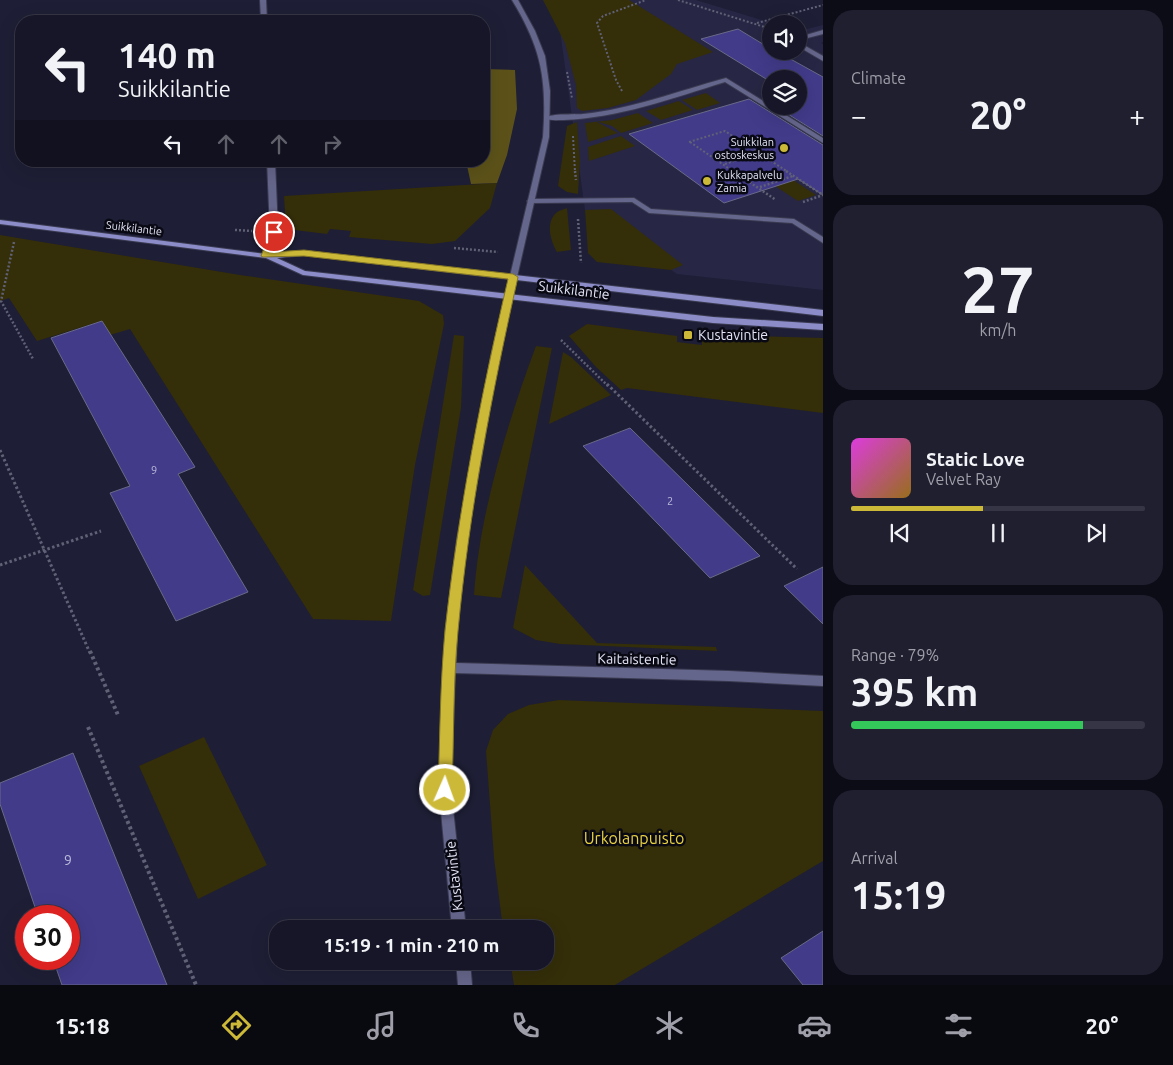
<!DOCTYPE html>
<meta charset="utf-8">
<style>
:root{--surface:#161628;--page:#1f1f30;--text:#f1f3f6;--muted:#9e9fa8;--line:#353545;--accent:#cdb938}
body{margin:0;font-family:Ubuntu,sans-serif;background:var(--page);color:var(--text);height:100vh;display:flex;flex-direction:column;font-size:19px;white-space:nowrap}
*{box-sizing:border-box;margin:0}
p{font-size:16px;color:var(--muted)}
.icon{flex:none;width:28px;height:28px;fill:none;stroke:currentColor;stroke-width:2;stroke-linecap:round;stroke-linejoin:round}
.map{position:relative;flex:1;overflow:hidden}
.details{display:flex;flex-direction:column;gap:10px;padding:10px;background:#0c0c16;width:350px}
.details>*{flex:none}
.top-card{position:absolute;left:15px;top:15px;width:475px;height:152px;border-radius:20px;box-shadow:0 5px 20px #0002,0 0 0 1px var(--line);background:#161628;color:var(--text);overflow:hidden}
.fabs{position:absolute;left:762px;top:15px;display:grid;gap:10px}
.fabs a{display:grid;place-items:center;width:45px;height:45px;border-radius:50%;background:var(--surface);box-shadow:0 5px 20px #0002,0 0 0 1px var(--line);font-size:25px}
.speed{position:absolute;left:15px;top:905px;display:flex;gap:10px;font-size:25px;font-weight:700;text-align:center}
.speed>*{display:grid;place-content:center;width:65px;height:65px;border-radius:50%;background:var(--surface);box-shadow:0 5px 20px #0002,0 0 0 1px var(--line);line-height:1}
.speed .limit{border:8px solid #d22;background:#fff;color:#111}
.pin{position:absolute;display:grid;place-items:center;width:42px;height:42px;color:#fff;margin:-21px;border:2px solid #fff;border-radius:50%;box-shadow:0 1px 5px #0007}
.me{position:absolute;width:55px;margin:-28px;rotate:2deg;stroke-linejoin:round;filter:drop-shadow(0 0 4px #0008)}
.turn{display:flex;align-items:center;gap:18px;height:105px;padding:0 20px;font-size:22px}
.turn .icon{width:65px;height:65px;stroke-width:2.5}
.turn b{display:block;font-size:35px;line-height:42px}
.lanes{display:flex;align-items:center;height:48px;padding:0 20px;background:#0003;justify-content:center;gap:25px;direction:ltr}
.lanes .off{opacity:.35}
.big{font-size:38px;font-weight:700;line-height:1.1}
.details .tile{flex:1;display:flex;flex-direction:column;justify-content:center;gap:8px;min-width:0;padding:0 18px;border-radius:20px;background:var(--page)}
.details .dial{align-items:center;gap:0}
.dial b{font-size:65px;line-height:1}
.song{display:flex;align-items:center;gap:15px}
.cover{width:60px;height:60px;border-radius:8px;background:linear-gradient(135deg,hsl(300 70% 55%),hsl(40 70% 35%))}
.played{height:5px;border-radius:2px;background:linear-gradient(90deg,var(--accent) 45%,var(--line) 45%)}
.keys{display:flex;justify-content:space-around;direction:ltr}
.heat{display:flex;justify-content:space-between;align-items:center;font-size:28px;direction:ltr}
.charge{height:8px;border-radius:4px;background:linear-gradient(90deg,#34c759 79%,var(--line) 0)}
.trip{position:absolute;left:269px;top:920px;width:285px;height:50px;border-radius:20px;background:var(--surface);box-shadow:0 5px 20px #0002,0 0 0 1px var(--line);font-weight:700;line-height:50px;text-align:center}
.tabs{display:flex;height:80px;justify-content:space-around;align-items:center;background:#090910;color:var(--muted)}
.tabs .icon{width:35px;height:35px}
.tabs .current{color:var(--accent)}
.tabs b{font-size:22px;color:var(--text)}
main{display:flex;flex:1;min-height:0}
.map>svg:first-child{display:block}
</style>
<main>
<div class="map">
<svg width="823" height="985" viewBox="0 0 823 985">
<rect width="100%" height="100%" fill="#1e1e36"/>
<path fill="#272644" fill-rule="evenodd" d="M543 0H696L775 24H771V51H799V31L823 25V42L821 43 823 44V290L677 274 585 210 560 31ZM771 79H799V106H771Z"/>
<g fill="#342e09">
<polygon points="543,0 629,0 713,52 677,64 671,74 636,100 608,108 582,111 577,108 576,85 565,43"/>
<polygon points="706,93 720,103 697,110 682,100"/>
<polygon points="679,101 693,110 661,120 646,111"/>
<polygon points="638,113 653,123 621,133 612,126 595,121 618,133 588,142 585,123 612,120"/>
<polygon points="577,122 580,161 578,194 567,192 558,186 567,126"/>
<polygon points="621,136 635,146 589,161 588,147"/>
<polygon points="793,180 816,195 798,201 775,186"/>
<polygon points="497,183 490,208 455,241 432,244 349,237 351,231 330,229 327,234 286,229 284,196"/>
<path d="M567 208 571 250 557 252C551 242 545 223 556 213 558 211 564 209 567 208Z"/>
<polygon points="611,209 683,265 671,270 597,262 588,253 585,210"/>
<polygon points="0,235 240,275 419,301 443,315 444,324 415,465 391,621 313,619 130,329 110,335 101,321 37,341 9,298 0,301"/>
<polygon points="587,324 677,336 677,342 702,345 702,339 711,340 712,335 823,338 823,413 627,388 621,390 596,367 569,336"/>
<polygon points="454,335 464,336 461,408 430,595 423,596 413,590"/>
<path d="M536 346 552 348 501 598 474 595C479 515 508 421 536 346Z"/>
<polygon points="563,352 571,357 611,395 549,424"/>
<polygon points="525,565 597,643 716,647 717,651 560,644 536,640 513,628"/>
<polygon points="559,700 823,711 823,861 615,985 514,985 510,961 545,961 545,929 503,929 494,858 486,751 493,730 508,714 529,705"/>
<polygon points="204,737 267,865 198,899 139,766"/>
</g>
<polygon fill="#5c5219" points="484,69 515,70 517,109 507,155 497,183 471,184 466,161 484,161"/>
<g fill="#423b8a" stroke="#696a87">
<polygon points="738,29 771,49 771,51 776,51 823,77 823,136 775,106 799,106 799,79 771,79 771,82 701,39"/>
<polygon points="749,99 823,145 823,195 798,179 724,203 629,134"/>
<polygon points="102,321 195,467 178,474 248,592 176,621 110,493 130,486 51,338"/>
<polygon points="630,428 760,556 710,578 583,446"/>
<polygon points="823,567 823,624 784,586"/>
<polygon points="73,753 167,985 62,985 53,959 69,959 69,916 38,916 0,804 0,783"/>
<polygon points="823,931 823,985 803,985 781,958"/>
</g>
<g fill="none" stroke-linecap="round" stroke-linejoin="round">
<defs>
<g id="service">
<polygon points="823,30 823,34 800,40 802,44 823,56 823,61 799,47 799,37"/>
<path d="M726 78 823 138V143L725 82C673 98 619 118 563 120 557 120 550 121 545 118 552 113 573 115 583 114 632 109 678 91 726 78Z"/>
<polygon points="634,198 651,209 794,219 823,237 823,243 792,223 649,213 632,202 531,203 527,201 531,199"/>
</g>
<g id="minor">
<polygon points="260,0 266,0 267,21 261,21"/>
<path d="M512 0H518L535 31 545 56 550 91 549 137 499 356 467 539 457 633 456 663 729 671 823 676V686L729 681 455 673 451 790 466 929H452L439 790 445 633 457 539 491 356 543 137C547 80 542 49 512 0Z"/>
<polygon points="267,161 275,161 278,231 270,256 266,258 262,256 270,231"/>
<polygon points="456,961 470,961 472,985 458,985"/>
</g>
<polygon id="secondary" points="0,220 266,254 304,251 823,310 823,316 304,255 277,258 305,271 713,317 823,324 823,330 713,323 303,275 266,258 0,224"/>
</defs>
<use href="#service" stroke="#3a3a51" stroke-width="2"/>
<use href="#minor" stroke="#3a3a51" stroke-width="2"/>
<use href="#secondary" stroke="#3a3a51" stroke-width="2"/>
<g stroke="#606076" stroke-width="2" stroke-dasharray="2 2" stroke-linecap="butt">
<polyline points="678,0 771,29"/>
<polyline points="757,23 823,5"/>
<polyline points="567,72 572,98"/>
<polyline points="622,91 616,80 597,23 603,16 646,0"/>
<polyline points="573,136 575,172"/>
<polyline points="689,142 725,131 788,172"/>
<polyline points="690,142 734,172"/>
<polyline points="725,164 759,153"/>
</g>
<g stroke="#606076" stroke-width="2.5" stroke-dasharray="2 2" stroke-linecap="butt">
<polyline points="575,171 576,180"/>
<polyline points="733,171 776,200"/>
<polyline points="786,171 823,195"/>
<polyline points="760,187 793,176"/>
<polyline points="803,202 823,195"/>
<polyline points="578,219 581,263"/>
<polyline points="235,230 252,231"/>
<polyline points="14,242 1,301 33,359"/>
<polyline points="454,248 498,252"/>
<polyline points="561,340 608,386"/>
</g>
<g stroke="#606076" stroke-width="3" stroke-dasharray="2.5 2.5" stroke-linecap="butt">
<polyline points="607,384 797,569"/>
<polyline points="0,450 90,653"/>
<polyline points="0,565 101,531"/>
</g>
<g stroke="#606076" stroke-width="4" stroke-dasharray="3 3" stroke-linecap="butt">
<polyline points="90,651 118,715"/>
<polyline points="88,727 196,985"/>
</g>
<use href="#service" fill="#65668b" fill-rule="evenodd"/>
<use href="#minor" fill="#65668b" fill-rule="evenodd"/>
<use href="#secondary" fill="#8c8dc8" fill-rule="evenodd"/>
</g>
<path fill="#cdb938" stroke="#857824" d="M274 229 279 232 272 252 304 250 513 274 518 277C492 393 469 512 458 631 453 684 454 737 452 790L450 794 445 796 440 794 438 790C440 737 440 683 445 631 458 512 481 395 508 279L304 256 263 257 261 256 270 232Z"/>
<g fill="#cdb938" stroke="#090914" stroke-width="2">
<circle cx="784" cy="148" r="5"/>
<circle cx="707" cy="181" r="5"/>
<rect x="683" y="330" width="10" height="10" rx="2.5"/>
</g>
<g text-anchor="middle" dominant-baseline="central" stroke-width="5" stroke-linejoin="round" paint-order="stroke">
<g font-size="11" fill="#e3e4f5" stroke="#090914" text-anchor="end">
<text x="774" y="142">Suikkilan<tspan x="774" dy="13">ostoskeskus</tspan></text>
<text x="717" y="175" text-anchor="start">Kukkapalvelu<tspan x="717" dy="13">Zamia</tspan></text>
</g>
<g font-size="11" fill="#e3e4f5" stroke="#090914">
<text transform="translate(134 228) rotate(7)">Suikkilantie</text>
</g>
<g font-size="11" fill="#bbbada">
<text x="154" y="470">9</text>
<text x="670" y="501">2</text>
</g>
<g font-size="14" fill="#e3e4f5" stroke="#090914">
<text transform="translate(574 290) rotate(7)">Suikkilantie</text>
<text transform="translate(637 659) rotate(1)">Kaitaistentie</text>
<text transform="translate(454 876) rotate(-96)">Kustavintie</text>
</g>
<g font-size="14" fill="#e3e4f5" stroke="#090914" text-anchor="start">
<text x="698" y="335">Kustavintie</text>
</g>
<g font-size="14" fill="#bbbada">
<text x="68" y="860">9</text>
</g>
<g font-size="16" fill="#e8d140" stroke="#090914">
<text x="634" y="838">Urkolanpuisto</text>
</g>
</g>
</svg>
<div class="fabs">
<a><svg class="icon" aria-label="sound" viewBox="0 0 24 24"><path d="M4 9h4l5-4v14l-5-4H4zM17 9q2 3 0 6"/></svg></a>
<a><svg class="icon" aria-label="layers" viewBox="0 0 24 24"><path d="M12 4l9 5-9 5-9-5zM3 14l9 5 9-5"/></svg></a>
</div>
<div class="speed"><div class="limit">30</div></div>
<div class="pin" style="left:274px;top:232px;background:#d93025"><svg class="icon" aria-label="arrive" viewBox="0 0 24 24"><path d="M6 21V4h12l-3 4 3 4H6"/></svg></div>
<svg class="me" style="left:445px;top:790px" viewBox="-20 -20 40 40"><circle r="17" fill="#cdb938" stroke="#fff" stroke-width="3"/><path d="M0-11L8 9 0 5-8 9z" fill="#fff"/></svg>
<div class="trip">15:19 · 1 min · 210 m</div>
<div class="top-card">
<div class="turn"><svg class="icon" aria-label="left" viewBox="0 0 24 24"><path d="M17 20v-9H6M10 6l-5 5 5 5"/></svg><div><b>140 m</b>Suikkilantie</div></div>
<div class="lanes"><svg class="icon" aria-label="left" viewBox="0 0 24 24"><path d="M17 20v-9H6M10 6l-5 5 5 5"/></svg><svg class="icon off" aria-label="ahead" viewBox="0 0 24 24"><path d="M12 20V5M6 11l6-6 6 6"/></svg><svg class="icon off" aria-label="ahead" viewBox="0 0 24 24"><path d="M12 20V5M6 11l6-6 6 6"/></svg><svg class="icon off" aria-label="right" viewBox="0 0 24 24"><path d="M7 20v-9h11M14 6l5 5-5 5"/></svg></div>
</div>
</div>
<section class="details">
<div class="tile"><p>Climate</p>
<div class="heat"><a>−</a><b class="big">20°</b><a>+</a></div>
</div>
<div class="tile dial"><b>27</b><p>km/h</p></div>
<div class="tile">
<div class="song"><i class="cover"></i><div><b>Static Love</b><p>Velvet Ray</p></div></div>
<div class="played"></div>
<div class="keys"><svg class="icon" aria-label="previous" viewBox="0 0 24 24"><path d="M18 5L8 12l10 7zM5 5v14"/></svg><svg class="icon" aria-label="pause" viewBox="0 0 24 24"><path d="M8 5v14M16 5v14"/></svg><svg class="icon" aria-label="next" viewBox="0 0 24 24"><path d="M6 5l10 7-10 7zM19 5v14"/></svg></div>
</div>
<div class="tile"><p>Range · 79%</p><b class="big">395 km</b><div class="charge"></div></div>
<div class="tile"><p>Arrival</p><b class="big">15:19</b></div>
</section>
</main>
<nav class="tabs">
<b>15:18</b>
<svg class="icon current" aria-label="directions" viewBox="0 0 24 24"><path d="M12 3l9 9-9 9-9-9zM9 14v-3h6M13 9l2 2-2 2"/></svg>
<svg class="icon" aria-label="music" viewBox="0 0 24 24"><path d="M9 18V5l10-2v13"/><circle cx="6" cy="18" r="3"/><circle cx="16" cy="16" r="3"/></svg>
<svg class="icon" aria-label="phone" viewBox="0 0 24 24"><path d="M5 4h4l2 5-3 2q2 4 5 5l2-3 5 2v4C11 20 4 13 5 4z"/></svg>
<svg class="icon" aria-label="climate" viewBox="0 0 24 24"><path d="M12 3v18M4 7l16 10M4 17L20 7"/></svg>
<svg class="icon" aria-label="car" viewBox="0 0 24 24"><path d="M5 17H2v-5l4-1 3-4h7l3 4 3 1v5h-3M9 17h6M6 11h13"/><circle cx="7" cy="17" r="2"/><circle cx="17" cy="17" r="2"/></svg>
<svg class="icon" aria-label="filters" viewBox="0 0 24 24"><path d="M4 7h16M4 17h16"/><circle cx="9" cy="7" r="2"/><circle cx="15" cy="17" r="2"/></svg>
<b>20°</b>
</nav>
